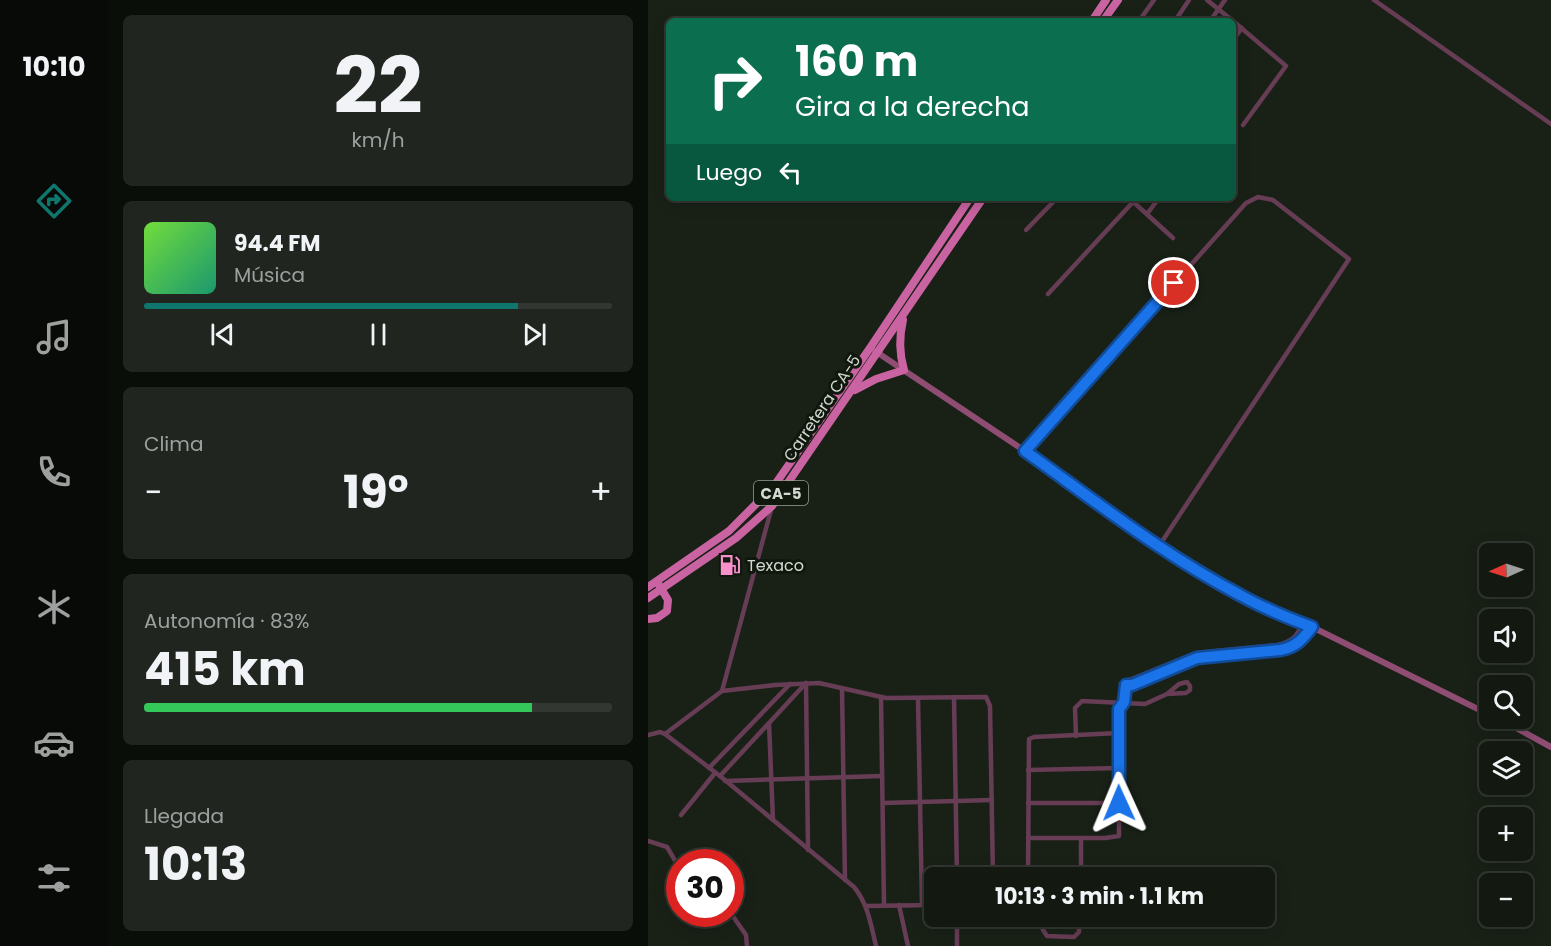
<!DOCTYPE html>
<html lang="es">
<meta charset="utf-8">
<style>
:root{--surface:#131911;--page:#20261f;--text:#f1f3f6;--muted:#9da09f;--line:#323831;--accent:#0f766e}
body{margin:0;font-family:Poppins,sans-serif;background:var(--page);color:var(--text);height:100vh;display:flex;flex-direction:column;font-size:22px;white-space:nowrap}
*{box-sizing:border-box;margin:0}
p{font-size:20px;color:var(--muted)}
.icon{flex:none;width:33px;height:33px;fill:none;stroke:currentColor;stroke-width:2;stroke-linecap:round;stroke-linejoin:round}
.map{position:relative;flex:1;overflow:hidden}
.sheet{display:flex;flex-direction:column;gap:15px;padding:15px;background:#0a0e09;width:540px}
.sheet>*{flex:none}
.top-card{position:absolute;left:18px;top:18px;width:570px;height:183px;border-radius:9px;box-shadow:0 3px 15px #0003,0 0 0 2px var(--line);background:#0b6e4f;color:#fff;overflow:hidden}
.needle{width:39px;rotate:267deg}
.controls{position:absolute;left:831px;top:543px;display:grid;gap:12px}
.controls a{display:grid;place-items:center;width:54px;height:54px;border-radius:9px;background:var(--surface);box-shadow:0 3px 15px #0003,0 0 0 2px var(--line);font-size:30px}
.speed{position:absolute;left:18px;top:849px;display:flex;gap:12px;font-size:30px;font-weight:700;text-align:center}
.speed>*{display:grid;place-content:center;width:78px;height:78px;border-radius:50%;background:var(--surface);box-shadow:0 3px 15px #0003,0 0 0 2px var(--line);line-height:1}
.speed .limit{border:9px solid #d22;background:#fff;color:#111}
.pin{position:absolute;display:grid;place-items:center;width:51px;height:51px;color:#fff;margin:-26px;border:3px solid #fff;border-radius:50%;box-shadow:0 2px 6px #0007}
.me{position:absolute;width:66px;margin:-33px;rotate:359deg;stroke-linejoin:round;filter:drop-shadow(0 0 4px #0008)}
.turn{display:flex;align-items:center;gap:21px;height:126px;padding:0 30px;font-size:27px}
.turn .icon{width:78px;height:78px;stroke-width:2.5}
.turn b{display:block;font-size:42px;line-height:51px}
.then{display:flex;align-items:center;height:57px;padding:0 30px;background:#0003;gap:12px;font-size:22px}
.big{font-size:45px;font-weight:700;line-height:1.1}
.sheet .tile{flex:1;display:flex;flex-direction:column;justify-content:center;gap:9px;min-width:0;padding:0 21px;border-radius:9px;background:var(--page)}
.sheet .dial{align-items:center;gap:0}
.dial b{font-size:78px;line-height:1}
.song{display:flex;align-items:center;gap:18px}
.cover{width:72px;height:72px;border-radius:9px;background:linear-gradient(135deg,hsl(100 70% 55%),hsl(160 70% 35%))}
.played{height:6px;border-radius:3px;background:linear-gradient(90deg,var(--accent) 80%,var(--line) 80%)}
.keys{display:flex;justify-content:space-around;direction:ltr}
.heat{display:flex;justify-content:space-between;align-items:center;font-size:33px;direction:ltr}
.charge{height:9px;border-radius:4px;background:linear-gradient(90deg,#34c759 83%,var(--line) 0)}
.trip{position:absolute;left:276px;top:867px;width:351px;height:60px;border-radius:9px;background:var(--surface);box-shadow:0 3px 15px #0003,0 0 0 2px var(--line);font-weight:700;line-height:60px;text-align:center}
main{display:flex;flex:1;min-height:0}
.dock{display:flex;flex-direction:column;width:108px;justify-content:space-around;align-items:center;background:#080a07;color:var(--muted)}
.dock .icon{width:42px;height:42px}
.dock .selected{color:var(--accent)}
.dock b{font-size:27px;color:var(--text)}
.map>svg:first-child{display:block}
</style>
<main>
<nav class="dock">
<b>10:10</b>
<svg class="icon selected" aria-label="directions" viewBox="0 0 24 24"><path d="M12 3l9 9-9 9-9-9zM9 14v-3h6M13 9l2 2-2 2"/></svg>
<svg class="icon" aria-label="music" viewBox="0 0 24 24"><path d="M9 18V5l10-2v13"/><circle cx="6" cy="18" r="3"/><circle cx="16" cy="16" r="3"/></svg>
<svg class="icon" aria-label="phone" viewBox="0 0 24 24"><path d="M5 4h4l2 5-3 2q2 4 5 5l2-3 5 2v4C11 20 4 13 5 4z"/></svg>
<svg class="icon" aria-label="climate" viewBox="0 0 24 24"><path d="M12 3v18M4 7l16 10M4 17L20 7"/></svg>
<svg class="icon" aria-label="car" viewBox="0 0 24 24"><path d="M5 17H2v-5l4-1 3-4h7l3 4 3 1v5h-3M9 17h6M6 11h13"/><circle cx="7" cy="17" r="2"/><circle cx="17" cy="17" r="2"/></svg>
<svg class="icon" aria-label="filters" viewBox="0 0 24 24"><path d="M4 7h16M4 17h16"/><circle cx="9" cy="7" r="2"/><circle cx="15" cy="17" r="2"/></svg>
</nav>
<section class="sheet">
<div class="tile dial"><b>22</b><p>km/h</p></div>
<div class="tile">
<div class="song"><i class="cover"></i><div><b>94.4 FM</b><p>Música</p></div></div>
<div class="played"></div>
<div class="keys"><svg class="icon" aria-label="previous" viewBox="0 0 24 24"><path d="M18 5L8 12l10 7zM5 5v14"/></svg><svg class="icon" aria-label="pause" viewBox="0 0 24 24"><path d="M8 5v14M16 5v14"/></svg><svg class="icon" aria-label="next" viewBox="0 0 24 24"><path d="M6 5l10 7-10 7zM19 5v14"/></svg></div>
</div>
<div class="tile"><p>Clima</p>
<div class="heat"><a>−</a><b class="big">19°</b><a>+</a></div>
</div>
<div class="tile"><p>Autonomía · 83%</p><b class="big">415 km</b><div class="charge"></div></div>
<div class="tile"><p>Llegada</p><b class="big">10:13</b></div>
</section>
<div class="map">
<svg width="903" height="946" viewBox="0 0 903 946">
<rect width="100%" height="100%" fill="#192117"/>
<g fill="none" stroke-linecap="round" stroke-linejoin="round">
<g stroke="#673d55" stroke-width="4.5">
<polyline points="559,0 585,21"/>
<polyline points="726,0 903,124"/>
<polyline points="491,21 506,0"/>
<polyline points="527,21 541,0"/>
<polyline points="562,21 577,0"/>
<polyline points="585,21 638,66 595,125"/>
<polyline points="585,40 594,28"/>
<polyline points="481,198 525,238"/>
<polyline points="499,214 511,198"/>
<polyline points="378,230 409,198"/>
<polyline points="400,294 485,202"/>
<polyline points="377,451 598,203 610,197 625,200 701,259 511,546"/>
<polyline points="158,683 160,850"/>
<path d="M478 685H484L549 658 632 650C648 646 654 640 664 627"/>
<polyline points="194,688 197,880"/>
<polyline points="74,691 127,685 171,683 238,698 338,697 342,706 345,878"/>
<polyline points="306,697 309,878"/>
<polyline points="233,698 236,905"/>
<polyline points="270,699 274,905"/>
<polyline points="121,724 125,820"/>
<path d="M17 734 72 776 206 887C220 904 223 925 228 946"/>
<polyline points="0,735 12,732 17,734 74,691 123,510"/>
<polyline points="428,736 427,708 434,701 497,704 519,694 531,684 539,682 542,686 542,690 538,693 519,694"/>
<polyline points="61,768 142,684"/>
<polyline points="380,770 471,768"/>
<polyline points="72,776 158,683"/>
<polyline points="77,781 234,776"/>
<polyline points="235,803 344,800"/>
<polyline points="380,803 472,803"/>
<polyline points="33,815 67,773"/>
<path d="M380 838H457L471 836V709C477 700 475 688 481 680L548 653 630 645C644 641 649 637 654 624"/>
<polyline points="433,838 433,878"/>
<polyline points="0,841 19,847 32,869"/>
<polyline points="380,874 433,873"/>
<polyline points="380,878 381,739 386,737 471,733"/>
<polyline points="251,905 260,946"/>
<polyline points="218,906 286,905"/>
<polyline points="82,912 98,935 99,946"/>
<polyline points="309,916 309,946"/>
<polyline points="395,916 395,930 399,936 426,937 431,932 432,916"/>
</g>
<g stroke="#8f4d73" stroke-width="6">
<polyline points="227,351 377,451 511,546 558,575 592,595 664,627 842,715"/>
<polyline points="850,718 903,747"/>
</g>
<g stroke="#ca63a1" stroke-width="8">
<polyline points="444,21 458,0"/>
<polyline points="455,21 470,0"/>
<path d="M207 390 228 379 256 370C251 353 251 337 255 320"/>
<polyline points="0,587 81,531 126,486 222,348 322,198"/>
<polyline points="0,598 88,538 124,506 335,198"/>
<polyline points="0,619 9,618 19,611 20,600 11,585"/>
</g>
</g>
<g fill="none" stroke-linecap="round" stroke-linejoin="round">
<defs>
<path id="route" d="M471 803V709L476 702 478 685H484L549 658 632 650C648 647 654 640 664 627 640 618 615 608 592 595 516 555 447 501 377 451L526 283"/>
</defs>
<use href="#route" stroke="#114b97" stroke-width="15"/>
<use href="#route" stroke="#1a73e8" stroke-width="10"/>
</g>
<defs>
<symbol id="fuel-bare" viewBox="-9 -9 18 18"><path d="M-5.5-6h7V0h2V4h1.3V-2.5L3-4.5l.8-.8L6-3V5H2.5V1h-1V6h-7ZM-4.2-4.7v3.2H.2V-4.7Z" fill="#f890cc" stroke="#10180e" stroke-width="2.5" paint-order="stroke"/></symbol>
</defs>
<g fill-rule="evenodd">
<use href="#fuel-bare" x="67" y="550" width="30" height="30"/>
</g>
<g text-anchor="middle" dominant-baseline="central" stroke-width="6" stroke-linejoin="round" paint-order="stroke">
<rect fill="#10180e" stroke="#989f97" stroke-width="1.5" x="106" y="481" width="54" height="24" rx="4.5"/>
<g font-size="15" font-weight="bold" fill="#d3d9d2">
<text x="133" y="493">CA-5</text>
</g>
<g font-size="16" fill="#d3d9d2" stroke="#10180e">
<text transform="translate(174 408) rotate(-56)">Carretera CA-5</text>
</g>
<g font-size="16" fill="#d3d9d2" stroke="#10180e" text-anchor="start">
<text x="99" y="565">Texaco</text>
</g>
</g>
</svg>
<div class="controls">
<a><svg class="needle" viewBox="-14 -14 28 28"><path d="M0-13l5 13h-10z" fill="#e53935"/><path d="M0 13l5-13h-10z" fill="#9da09f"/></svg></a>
<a><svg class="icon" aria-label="sound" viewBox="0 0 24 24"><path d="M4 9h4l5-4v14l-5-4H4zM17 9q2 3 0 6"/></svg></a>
<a><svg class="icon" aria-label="search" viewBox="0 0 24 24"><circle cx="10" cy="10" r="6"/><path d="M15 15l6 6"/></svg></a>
<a><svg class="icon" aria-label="layers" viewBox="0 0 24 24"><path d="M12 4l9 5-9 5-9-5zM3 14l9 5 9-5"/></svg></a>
<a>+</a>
<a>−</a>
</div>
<div class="speed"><div class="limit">30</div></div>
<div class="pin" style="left:526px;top:283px;background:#d93025"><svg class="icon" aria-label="arrive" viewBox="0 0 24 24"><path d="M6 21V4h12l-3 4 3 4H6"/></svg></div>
<svg class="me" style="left:471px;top:803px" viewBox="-20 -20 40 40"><path d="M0-17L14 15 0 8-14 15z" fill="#1a73e8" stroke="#fff" stroke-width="4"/></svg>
<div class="trip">10:13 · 3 min · 1.1 km</div>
<div class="top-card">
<div class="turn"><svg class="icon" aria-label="right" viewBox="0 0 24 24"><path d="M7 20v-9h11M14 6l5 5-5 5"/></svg><div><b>160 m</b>Gira a la derecha</div></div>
<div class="then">Luego<svg class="icon" aria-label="left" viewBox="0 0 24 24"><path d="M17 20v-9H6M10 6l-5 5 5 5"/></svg></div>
</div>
</div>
</main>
